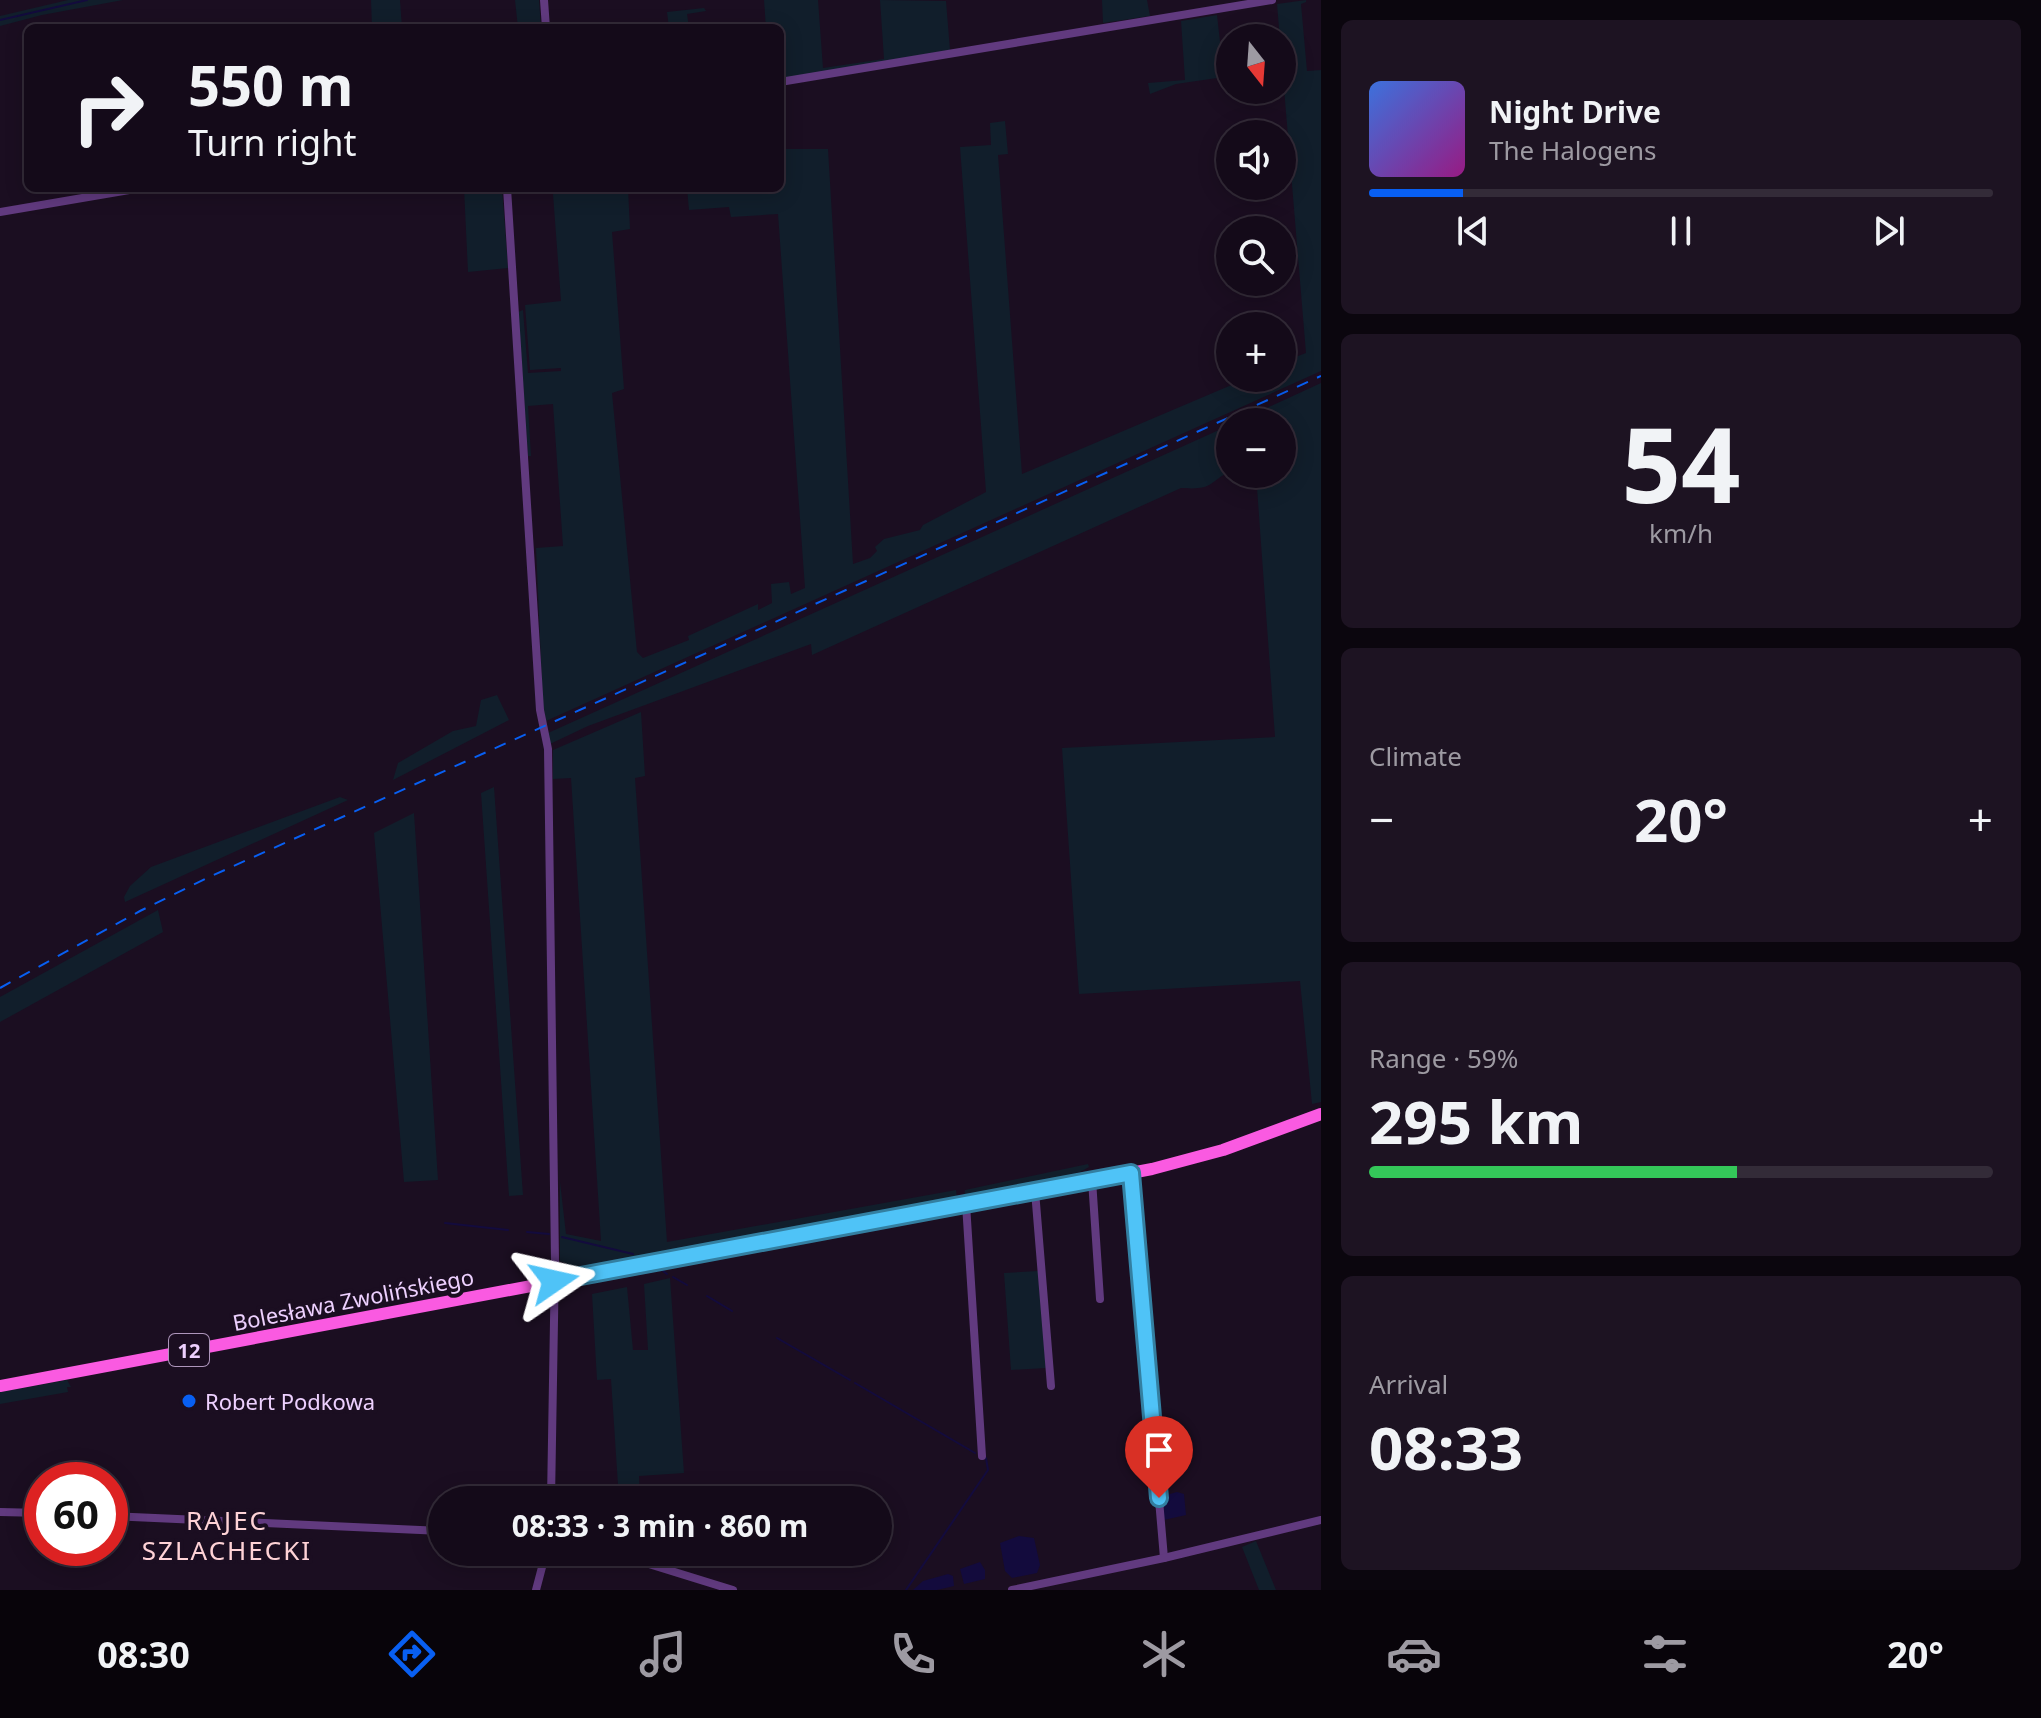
<!DOCTYPE html>
<meta charset="utf-8">
<style>
:root{--surface:#140a19;--page:#1d1322;--text:#f1f3f6;--muted:#9d9aa2;--line:#332b38;--accent:#085ff2}
body{margin:0;font-family:"Noto Sans",sans-serif;background:var(--page);color:var(--text);height:100vh;display:flex;flex-direction:column;font-size:30px;white-space:nowrap}
*{box-sizing:border-box;margin:0}
p{font-size:26px;color:var(--muted)}
.icon{flex:none;width:44px;height:44px;fill:none;stroke:currentColor;stroke-width:2;stroke-linecap:round;stroke-linejoin:round}
.map{position:relative;flex:1;overflow:hidden}
.side{display:flex;flex-direction:column;gap:20px;padding:20px;background:#0b060e;width:720px}
.side>*{flex:none}
.hud{position:absolute;left:24px;top:24px;width:760px;height:168px;border-radius:12px;box-shadow:0 4px 20px #0003,0 0 0 2px var(--line);background:#140a19;color:var(--text);overflow:hidden}
.needle{width:52px;rotate:163deg}
.tools{position:absolute;left:1216px;top:24px;display:grid;gap:16px}
.tools a{display:grid;place-items:center;width:80px;height:80px;border-radius:50%;background:var(--surface);box-shadow:0 4px 20px #0003,0 0 0 2px var(--line);font-size:40px}
.speed{position:absolute;left:24px;top:1462px;display:flex;gap:16px;font-size:40px;font-weight:700;text-align:center}
.speed>*{display:grid;place-content:center;width:104px;height:104px;border-radius:50%;background:var(--surface);box-shadow:0 4px 20px #0003,0 0 0 2px var(--line);line-height:1}
.speed .limit{border:12px solid #d22;background:#fff;color:#111}
.pin{position:absolute;display:grid;place-items:center;width:68px;height:68px;color:#fff;margin:-82px -34px;border-radius:50% 50% 50% 0;rotate:-45deg;box-shadow:0 0 8px #0007}
.pin .icon{rotate:45deg}
.me{position:absolute;width:88px;margin:-44px;rotate:79deg;stroke-linejoin:round;filter:drop-shadow(0 0 6px #0008)}
.turn{display:flex;align-items:center;gap:28px;height:168px;padding:0 32px;font-size:36px}
.turn .icon{width:104px;height:104px;stroke-width:2.5}
.turn b{display:block;font-size:56px;line-height:68px}
.big{font-size:60px;font-weight:700;line-height:1.1}
.side .widget{flex:1;display:flex;flex-direction:column;justify-content:center;gap:12px;min-width:0;padding:0 28px;border-radius:12px;background:var(--page)}
.side .dial{align-items:center;gap:0}
.dial b{font-size:104px;line-height:1}
.song{display:flex;align-items:center;gap:24px}
.cover{width:96px;height:96px;border-radius:12px;background:linear-gradient(135deg,hsl(220 70% 55%),hsl(310 70% 35%))}
.played{height:8px;border-radius:4px;background:linear-gradient(90deg,var(--accent) 15%,var(--line) 15%)}
.keys{display:flex;justify-content:space-around;direction:ltr}
.heat{display:flex;justify-content:space-between;align-items:center;font-size:44px;direction:ltr}
.charge{height:12px;border-radius:6px;background:linear-gradient(90deg,#34c759 59%,var(--line) 0)}
.trip{position:absolute;left:428px;top:1486px;width:464px;height:80px;border-radius:40px;background:var(--surface);box-shadow:0 4px 20px #0003,0 0 0 2px var(--line);font-weight:700;line-height:80px;text-align:center}
.tabs{display:flex;height:128px;justify-content:space-around;align-items:center;background:#08040a;color:var(--muted)}
.tabs .icon{width:56px;height:56px}
.tabs .selected{color:var(--accent)}
.tabs b{font-size:36px;color:var(--text)}
main{display:flex;flex:1;min-height:0}
.map>svg:first-child{display:block}
</style>
<main>
<div class="map">
<svg width="1321" height="1590" viewBox="0 0 1321 1590">
<rect width="100%" height="100%" fill="#1b0e21"/>
<g fill="#111e2b">
<polygon points="68,0 123,0 42,15 0,26 0,16"/>
<polygon points="371,0 400,0 402,28 372,28"/>
<polygon points="515,0 539,0 541,28 518,28"/>
<polygon points="764,0 818,0 823,68 884,59 880,0 946,1 950,50 780,79 780,28 766,28"/>
<polygon points="1102,0 1147,0 1150,16 1103,23"/>
<polygon points="1306,0 1306,2 1301,4 1307,71 1321,70 1321,371 546,721 543,706 536,548 563,546 553,404 528,406 531,456 528,456 518,312 523,310 528,373 561,371 561,368 530,370 525,305 561,301 553,194 570,192 570,188 628,188 630,229 612,232 624,389 612,393 637,652 643,658 689,640 688,636 758,604 758,610 772,603 771,584 789,582 791,594 805,588 778,214 731,217 729,207 689,210 687,188 780,188 780,149 828,149 853,564 870,558 877,551 875,547 884,539 920,530 923,525 986,492 960,147 991,145 990,123 1005,121 1008,154 998,155 1022,474 1248,378 1282,378 1282,362 1306,353 1277,4"/>
<polygon points="704,8 706,11 687,14 689,28 669,28 667,12"/>
<polygon points="1217,15 1224,77 1176,84 1150,94 1148,83 1185,80 1181,21"/>
<polygon points="464,188 502,188 508,268 468,272"/>
<polygon points="1321,383 1321,1102 1312,1104 1300,981 1079,994 1062,748 1275,737 1256,474 1282,474 1282,422 1236,422"/>
<path d="M1230 425V471C1207 484 1213 490 1181 488L812 655 811 644 588 726 550 744 548 733Z"/>
<polygon points="497,695 509,720 393,780 398,763 453,731 476,726 481,700"/>
<polygon points="641,712 645,776 635,778 667,1242 956,1190 957,1198 955,1202 579,1269 560,1261 560,1182 566,1234 601,1241 571,778 553,779 553,750"/>
<polygon points="494,787 523,1195 509,1196 481,793"/>
<polygon points="340,797 348,800 125,902 124,897 130,886 151,867"/>
<polygon points="414,813 438,1180 404,1182 374,833"/>
<polygon points="158,910 163,932 0,1022 0,997"/>
<polygon points="1088,1164 1089,1167 1080,1172 1059,1177 1059,1179 964,1197 965,1190"/>
<polygon points="1038,1271 1046,1368 1011,1370 1004,1273"/>
<polygon points="670,1278 684,1473 639,1476 640,1500 619,1500 611,1379 597,1380 592,1294 627,1287 633,1350 648,1350 644,1284"/>
<polygon points="67,1380 71,1387 67,1387 68,1392 0,1404 0,1392"/>
<polygon points="1256,1541 1276,1590 1259,1590 1242,1547"/>
</g>
<g fill="#130b3d">
<polygon points="1177,1492 1184,1494 1186,1515 1164,1520 1163,1496"/>
<polygon points="1019,1536 1034,1538 1040,1565 1037,1573 1012,1578 1005,1571 1000,1543"/>
<polygon points="980,1562 985,1570 985,1579 964,1584 960,1569"/>
<polygon points="948,1574 953,1576 954,1586 937,1590 913,1590 923,1581"/>
</g>
<g fill="none" stroke-linecap="round" stroke-linejoin="round">
<g stroke="#130b3d" stroke-width="2">
<polyline points="0,20 87,0"/>
<polyline points="445,1223 508,1230"/>
<polyline points="527,1232 549,1234"/>
<polyline points="562,1237 633,1254"/>
<polyline points="663,1271 667,1274"/>
<polyline points="673,1277 687,1285"/>
<polyline points="707,1296 732,1311"/>
<polyline points="777,1338 850,1380"/>
<polyline points="855,1383 975,1453"/>
<polyline points="906,1590 988,1470 986,1458"/>
</g>
<g stroke="#613a7f" stroke-width="8">
<polyline points="544,0 546,28"/>
<polyline points="780,82 1272,0"/>
<polyline points="507,188 540,710 548,749 555,1261 551,1500"/>
<polyline points="0,212 141,188"/>
<polyline points="1131,1173 1164,1558"/>
<polyline points="1092,1180 1100,1299"/>
<polyline points="1035,1191 1051,1386"/>
<polyline points="966,1204 982,1456"/>
<polyline points="0,1512 42,1513"/>
<polyline points="110,1516 442,1531"/>
<polyline points="610,1552 733,1590"/>
<polyline points="536,1590 546,1552"/>
<polyline points="1012,1590 1164,1558 1321,1520"/>
</g>
<polyline stroke="#fa5ae1" stroke-width="12" points="0,1386 1152,1169 1223,1150 1321,1114"/>
<polyline stroke="#085ff2" stroke-width="2" stroke-dasharray="12 10" stroke-linecap="butt" points="0,988 140,911 207,878 1321,376"/>
</g>
<g fill="none" stroke-linecap="round" stroke-linejoin="round">
<defs>
<polyline id="route" points="554,1281 1131,1173 1159,1498"/>
</defs>
<use href="#route" stroke="#337fa1" stroke-width="20"/>
<use href="#route" stroke="#4fc3f7" stroke-width="14"/>
</g>
<circle fill="#085ff2" stroke="#1b0e21" stroke-width="3" cx="189" cy="1401" r="8"/>
<g text-anchor="middle" dominant-baseline="central" stroke-width="8" stroke-linejoin="round" paint-order="stroke">
<rect fill="#1b0e21" stroke="#ae96bc" stroke-width="2" x="169" y="1334" width="40" height="32" rx="6"/>
<g font-size="20" font-weight="bold" fill="#edd0fe">
<text x="189" y="1350">12</text>
</g>
<g font-size="22" fill="#edd0fe" stroke="#1b0e21">
<text transform="translate(353 1299) rotate(-11)">Bolesława Zwolińskiego</text>
</g>
<g font-size="22" fill="#edd0fe" stroke="#1b0e21" text-anchor="start">
<text x="205" y="1401">Robert Podkowa</text>
</g>
<g font-size="26" letter-spacing="2" fill="#fed2d6" stroke="#1b0e21">
<text x="227" y="1520">RAJEC<tspan x="227" dy="30">SZLACHECKI</tspan></text>
</g>
</g>
</svg>
<div class="tools">
<a><svg class="needle" viewBox="-14 -14 28 28"><path d="M0-13l5 13h-10z" fill="#e53935"/><path d="M0 13l5-13h-10z" fill="#9d9aa2"/></svg></a>
<a><svg class="icon" aria-label="sound" viewBox="0 0 24 24"><path d="M4 9h4l5-4v14l-5-4H4zM17 9q2 3 0 6"/></svg></a>
<a><svg class="icon" aria-label="search" viewBox="0 0 24 24"><circle cx="10" cy="10" r="6"/><path d="M15 15l6 6"/></svg></a>
<a>+</a>
<a>−</a>
</div>
<div class="speed"><div class="limit">60</div></div>
<div class="pin" style="left:1159px;top:1498px;background:#d93025"><svg class="icon" aria-label="arrive" viewBox="0 0 24 24"><path d="M6 21V4h12l-3 4 3 4H6"/></svg></div>
<svg class="me" style="left:554px;top:1281px" viewBox="-20 -20 40 40"><path d="M0-17L14 15 0 8-14 15z" fill="#4fc3f7" stroke="#fff" stroke-width="4"/></svg>
<div class="trip">08:33 · 3 min · 860 m</div>
<div class="hud">
<div class="turn"><svg class="icon" aria-label="right" viewBox="0 0 24 24"><path d="M7 20v-9h11M14 6l5 5-5 5"/></svg><div><b>550 m</b>Turn right</div></div>
</div>
</div>
<section class="side">
<div class="widget">
<div class="song"><i class="cover"></i><div><b>Night Drive</b><p>The Halogens</p></div></div>
<div class="played"></div>
<div class="keys"><svg class="icon" aria-label="previous" viewBox="0 0 24 24"><path d="M18 5L8 12l10 7zM5 5v14"/></svg><svg class="icon" aria-label="pause" viewBox="0 0 24 24"><path d="M8 5v14M16 5v14"/></svg><svg class="icon" aria-label="next" viewBox="0 0 24 24"><path d="M6 5l10 7-10 7zM19 5v14"/></svg></div>
</div>
<div class="widget dial"><b>54</b><p>km/h</p></div>
<div class="widget"><p>Climate</p>
<div class="heat"><a>−</a><b class="big">20°</b><a>+</a></div>
</div>
<div class="widget"><p>Range · 59%</p><b class="big">295 km</b><div class="charge"></div></div>
<div class="widget"><p>Arrival</p><b class="big">08:33</b></div>
</section>
</main>
<nav class="tabs">
<b>08:30</b>
<svg class="icon selected" aria-label="directions" viewBox="0 0 24 24"><path d="M12 3l9 9-9 9-9-9zM9 14v-3h6M13 9l2 2-2 2"/></svg>
<svg class="icon" aria-label="music" viewBox="0 0 24 24"><path d="M9 18V5l10-2v13"/><circle cx="6" cy="18" r="3"/><circle cx="16" cy="16" r="3"/></svg>
<svg class="icon" aria-label="phone" viewBox="0 0 24 24"><path d="M5 4h4l2 5-3 2q2 4 5 5l2-3 5 2v4C11 20 4 13 5 4z"/></svg>
<svg class="icon" aria-label="climate" viewBox="0 0 24 24"><path d="M12 3v18M4 7l16 10M4 17L20 7"/></svg>
<svg class="icon" aria-label="car" viewBox="0 0 24 24"><path d="M5 17H2v-5l4-1 3-4h7l3 4 3 1v5h-3M9 17h6M6 11h13"/><circle cx="7" cy="17" r="2"/><circle cx="17" cy="17" r="2"/></svg>
<svg class="icon" aria-label="filters" viewBox="0 0 24 24"><path d="M4 7h16M4 17h16"/><circle cx="9" cy="7" r="2"/><circle cx="15" cy="17" r="2"/></svg>
<b>20°</b>
</nav>
